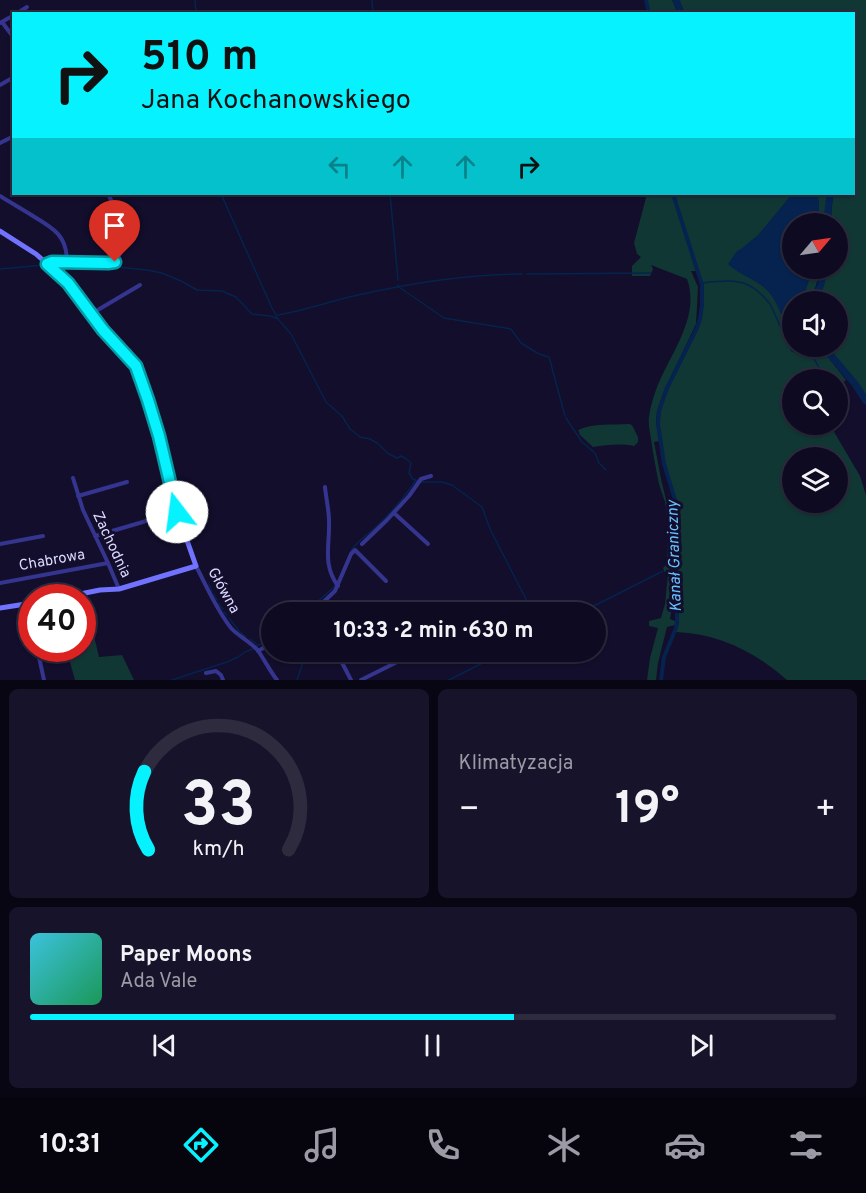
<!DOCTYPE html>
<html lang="pl">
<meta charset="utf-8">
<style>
:root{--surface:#0e0a21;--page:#17132a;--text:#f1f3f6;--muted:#9b9aa5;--line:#2e2b3f;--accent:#06f2ff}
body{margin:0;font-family:Overpass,sans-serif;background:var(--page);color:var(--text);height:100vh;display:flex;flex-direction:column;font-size:22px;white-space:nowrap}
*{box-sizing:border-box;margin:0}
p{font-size:20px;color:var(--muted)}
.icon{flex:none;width:33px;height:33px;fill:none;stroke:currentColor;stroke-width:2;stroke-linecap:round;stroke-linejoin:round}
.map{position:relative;height:680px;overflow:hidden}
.sheet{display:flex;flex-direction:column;gap:9px;padding:9px;background:#080612;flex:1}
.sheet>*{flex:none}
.top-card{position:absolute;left:12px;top:12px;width:843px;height:183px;border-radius:0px;box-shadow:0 2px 4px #0004,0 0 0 2px var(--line);background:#06f2ff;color:#111;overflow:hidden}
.needle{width:39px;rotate:61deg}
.controls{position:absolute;left:782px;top:213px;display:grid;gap:12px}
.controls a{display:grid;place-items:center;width:66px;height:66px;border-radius:50%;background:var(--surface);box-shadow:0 2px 4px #0004,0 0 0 2px var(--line);font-size:30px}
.speed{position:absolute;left:18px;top:584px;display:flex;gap:12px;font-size:30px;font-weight:700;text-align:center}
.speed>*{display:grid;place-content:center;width:78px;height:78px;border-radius:50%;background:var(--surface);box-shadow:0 2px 4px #0004,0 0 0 2px var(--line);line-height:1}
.speed .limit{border:9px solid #d22;background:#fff;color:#111}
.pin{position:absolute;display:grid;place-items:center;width:51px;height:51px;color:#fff;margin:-62px -26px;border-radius:50% 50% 50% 0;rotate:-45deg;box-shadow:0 0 6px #0007}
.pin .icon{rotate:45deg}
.me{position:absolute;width:66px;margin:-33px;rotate:345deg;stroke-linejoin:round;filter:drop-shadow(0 0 4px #0008)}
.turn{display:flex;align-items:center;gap:21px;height:126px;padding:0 30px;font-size:27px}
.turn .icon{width:78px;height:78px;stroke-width:2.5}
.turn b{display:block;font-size:42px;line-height:51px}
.lanes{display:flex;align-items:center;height:57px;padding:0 30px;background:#0003;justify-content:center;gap:30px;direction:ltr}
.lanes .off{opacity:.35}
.big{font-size:45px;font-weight:700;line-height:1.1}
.sheet .widget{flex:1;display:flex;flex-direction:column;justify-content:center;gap:9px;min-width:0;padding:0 21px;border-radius:9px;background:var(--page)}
.sheet .dial{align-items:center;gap:0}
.dial svg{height:156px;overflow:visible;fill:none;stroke:var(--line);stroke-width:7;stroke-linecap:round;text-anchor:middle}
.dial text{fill:var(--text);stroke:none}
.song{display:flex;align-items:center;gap:18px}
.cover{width:72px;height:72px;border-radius:9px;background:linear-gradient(135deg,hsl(190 70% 55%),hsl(150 70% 35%))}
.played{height:6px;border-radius:3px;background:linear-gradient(90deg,var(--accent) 60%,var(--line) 60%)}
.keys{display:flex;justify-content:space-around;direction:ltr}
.heat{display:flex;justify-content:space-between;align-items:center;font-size:33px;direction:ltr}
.sheet .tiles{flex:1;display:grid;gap:9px;grid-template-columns:1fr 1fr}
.widget:last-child{grid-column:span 2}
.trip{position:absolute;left:261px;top:602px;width:345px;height:60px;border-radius:30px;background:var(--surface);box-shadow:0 2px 4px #0004,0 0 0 2px var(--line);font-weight:700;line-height:60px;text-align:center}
.tabs{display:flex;height:96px;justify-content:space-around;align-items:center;background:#06040d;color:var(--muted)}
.tabs .icon{width:42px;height:42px}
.tabs .current{color:var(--accent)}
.tabs b{font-size:27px;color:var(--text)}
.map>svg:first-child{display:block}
</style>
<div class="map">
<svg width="866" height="680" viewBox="0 0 866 680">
<rect width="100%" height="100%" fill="#120e2c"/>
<g fill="#113734" fill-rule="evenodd">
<polygon points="647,0 672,0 677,9 678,13 650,13"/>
<path d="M679 0H866V396L850 373 827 347 837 346V302L816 301 826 269 837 268V224L831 223C831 213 832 204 833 194H854V14L685 13Z"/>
<path d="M647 194H672L696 271H691L698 287 696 324 664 391 657 411 656 422 659 441 654 442 661 479 669 512 670 571H675L673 601 670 619 675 621V625L667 627 658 663 656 680H647L650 658 658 628 649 626V621L661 618 665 604 668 574 665 573 663 568 666 565C669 548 668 519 665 502 663 496 661 490 659 484 656 469 653 454 651 439 650 432 648 424 649 417 650 408 653 398 656 390 669 355 701 318 687 279L651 265 653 269 650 276H632V266L641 257 637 254 634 243Z"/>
<path d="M674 194H827L826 223 792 224V268L821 269 811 301 792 302V346L820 347 846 380 837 387V380H792V424L830 425 860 476 866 495V680H787C755 652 720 634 676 632L679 622 678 612V511L677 502 665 463 660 429V416L661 408 669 387 701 320 703 285ZM792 458H837V502H792Z"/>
<path d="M629 424 632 425 638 437V442L634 446C621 443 606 445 593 447L580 435 578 430C593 423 612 425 629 424Z"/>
<polygon points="83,598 85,598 99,657 122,655 134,680 75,680 66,648 82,648"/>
</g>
<path fill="#05234e" d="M792 194H817L819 200V223L792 224V268L813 269 802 301 792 302V324L787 325C780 315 778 304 771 295 760 280 740 276 728 264L737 251 741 249 758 235Z"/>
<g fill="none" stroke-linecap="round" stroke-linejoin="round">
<g stroke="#05234e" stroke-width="1.5">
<polyline points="195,0 196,14"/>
<polyline points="372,0 373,14"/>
<polyline points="221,194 272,308 278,319 291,334 326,402 342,416 350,429 360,437 370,439 377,443 389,454 397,458 401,456 405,458 411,463 409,473 413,479 417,481"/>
<polyline points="390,194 398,280"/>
<polyline points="52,265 98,265 147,270 162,273 181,281 197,290 222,291 236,297 252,314 270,316 278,319"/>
<polyline points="0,269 44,265"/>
<polyline points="527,274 651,273"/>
<path d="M701 283C733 280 748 276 770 304L792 351 813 357 826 380"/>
<polyline points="398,285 399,287 444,318 511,329 521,343 539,354 549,357 565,416"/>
<path d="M278 315C305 310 331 301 358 295 411 283 467 274 522 274"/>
<polyline points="566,418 582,442 595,453 599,463 606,470"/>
<polyline points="421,482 442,482 452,485 482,507 490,529 527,601 529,612"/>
<path d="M351 551C357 541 366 536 375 528 390 514 405 497 416 480"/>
<polyline points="673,566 676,564"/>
<polyline points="209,584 212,592"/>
<polyline points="213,594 217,600"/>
<polyline points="218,603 223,609"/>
<polyline points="224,612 227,615"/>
<polyline points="306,612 334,587 336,584"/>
<polyline points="582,612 663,571"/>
<polyline points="229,618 239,631 246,637"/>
<polyline points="250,639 257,644"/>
<polyline points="257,646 272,637"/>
<polyline points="172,680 227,662 238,657 245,652 253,649"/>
<polyline points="297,680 307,651"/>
<polyline points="449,680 506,651"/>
</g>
<g stroke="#05234e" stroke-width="4">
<polyline points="646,0 649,14"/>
<polyline points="661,680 664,657 676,628 677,621 676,503 664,464 658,424 659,411 667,388 697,328 700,319 702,305 702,285 673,194"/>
</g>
<g stroke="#05234e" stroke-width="7">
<polyline points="676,0 681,14"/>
<polyline points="829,224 828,211 830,194"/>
<polyline points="814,302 821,284 823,268"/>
<polyline points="823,346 855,384 866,401"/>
</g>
<g stroke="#353590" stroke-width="4">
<polyline points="16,14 27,7"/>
<polyline points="2,22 14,38"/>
<polyline points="0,23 14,15"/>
<polyline points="0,85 14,77"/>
<polyline points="0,143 14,136"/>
<path d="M0 196C11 203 22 209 33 216 53 228 67 235 67 262"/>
<path d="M47 264 49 263H108C113 262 114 262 117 259 128 247 115 206 108 194"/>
<polyline points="91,314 140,285"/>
<polyline points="73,478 83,510 108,563 119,589"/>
<path d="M325 487C326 498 329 510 329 521 330 545 322 564 338 586"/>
<polyline points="78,496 127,482"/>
<polyline points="394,513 428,544"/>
<polyline points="95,536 177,512"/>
<polyline points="0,544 43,536"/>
<polyline points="362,544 387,520 409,496 421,479 431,476"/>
<path d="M196 566C207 587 216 609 231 628 239 637 252 642 259 652 265 661 270 671 277 680"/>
<polyline points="0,583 108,563"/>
<polyline points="27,604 32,623"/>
<polyline points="313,612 335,591 351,554 355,550 386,581"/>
<polyline points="521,612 523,611"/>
<polyline points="37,648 44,680"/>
<polyline points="258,651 272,643"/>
<polyline points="336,651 351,680"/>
<polyline points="206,673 216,671 221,675 223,680"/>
<polyline points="361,680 419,651"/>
</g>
<g stroke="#7173ff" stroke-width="5">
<polyline points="0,231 36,254 66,281 103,330 136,366 148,400 159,436 177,512 196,566 119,589 100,590 65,597"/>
<polyline points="0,608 32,603"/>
</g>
</g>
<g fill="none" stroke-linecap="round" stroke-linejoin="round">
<defs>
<polyline id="route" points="115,262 108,263 52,262 47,264 68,283 103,330 136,366 148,400 159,436 177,512"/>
</defs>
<use href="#route" stroke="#049da6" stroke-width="15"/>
<use href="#route" stroke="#06f2ff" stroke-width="10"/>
</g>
<g text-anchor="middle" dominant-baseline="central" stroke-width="6" stroke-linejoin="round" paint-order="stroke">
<g font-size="15" fill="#dcdaff" stroke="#120e2c">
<text transform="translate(111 545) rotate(65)">Zachodnia</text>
<text transform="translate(52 561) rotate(-10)">Chabrowa</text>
<text transform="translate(223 591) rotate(61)">Główna</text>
</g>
<g font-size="16" font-style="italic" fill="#68c0ff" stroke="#120e2c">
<text transform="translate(675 556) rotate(-92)">Kanał Graniczny</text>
</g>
</g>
</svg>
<div class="controls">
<a><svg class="needle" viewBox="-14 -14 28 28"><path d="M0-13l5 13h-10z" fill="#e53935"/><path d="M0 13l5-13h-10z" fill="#9b9aa5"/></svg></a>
<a><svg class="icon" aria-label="sound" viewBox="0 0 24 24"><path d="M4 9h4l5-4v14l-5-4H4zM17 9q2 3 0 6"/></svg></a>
<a><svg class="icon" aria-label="search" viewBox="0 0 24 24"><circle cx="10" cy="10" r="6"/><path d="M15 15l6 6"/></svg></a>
<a><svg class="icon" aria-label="layers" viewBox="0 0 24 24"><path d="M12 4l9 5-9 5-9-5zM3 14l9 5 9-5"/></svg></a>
</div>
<div class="speed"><div class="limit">40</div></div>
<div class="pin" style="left:115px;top:262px;background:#d93025"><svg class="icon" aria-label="arrive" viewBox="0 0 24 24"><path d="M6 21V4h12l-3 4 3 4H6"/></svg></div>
<svg class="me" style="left:177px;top:512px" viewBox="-20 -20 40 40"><circle r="19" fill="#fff"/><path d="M0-13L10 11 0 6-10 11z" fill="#06f2ff"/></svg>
<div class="trip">10:33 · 2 min · 630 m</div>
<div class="top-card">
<div class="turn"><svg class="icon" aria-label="right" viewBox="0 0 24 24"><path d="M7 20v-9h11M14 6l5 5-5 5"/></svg><div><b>510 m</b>Jana Kochanowskiego</div></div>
<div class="lanes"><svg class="icon off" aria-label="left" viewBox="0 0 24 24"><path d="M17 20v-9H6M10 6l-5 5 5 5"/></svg><svg class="icon off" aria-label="ahead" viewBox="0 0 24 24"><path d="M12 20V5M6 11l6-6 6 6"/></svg><svg class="icon off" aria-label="ahead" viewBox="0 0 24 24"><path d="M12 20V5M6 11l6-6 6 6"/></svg><svg class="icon" aria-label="right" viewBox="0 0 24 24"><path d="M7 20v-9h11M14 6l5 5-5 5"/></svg></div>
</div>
</div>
<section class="sheet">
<div class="tiles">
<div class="widget dial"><svg viewBox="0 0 100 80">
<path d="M14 69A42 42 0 1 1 86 69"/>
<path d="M14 69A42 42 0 0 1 12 29" stroke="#06f2ff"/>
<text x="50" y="56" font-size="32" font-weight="700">33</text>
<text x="50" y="72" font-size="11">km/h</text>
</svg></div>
<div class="widget"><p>Klimatyzacja</p>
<div class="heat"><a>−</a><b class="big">19°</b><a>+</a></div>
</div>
<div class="widget">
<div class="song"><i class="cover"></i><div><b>Paper Moons</b><p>Ada Vale</p></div></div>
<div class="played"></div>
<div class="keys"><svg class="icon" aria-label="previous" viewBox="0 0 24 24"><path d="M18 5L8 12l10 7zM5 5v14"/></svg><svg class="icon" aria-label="pause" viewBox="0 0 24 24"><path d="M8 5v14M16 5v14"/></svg><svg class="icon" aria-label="next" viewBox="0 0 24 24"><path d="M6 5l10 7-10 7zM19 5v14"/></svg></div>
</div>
</div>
</section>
<nav class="tabs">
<b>10:31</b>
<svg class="icon current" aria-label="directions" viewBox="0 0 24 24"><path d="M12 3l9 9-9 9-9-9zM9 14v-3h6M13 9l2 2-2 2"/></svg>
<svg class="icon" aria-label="music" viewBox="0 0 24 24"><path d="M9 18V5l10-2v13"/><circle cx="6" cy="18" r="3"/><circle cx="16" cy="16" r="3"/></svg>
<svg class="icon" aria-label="phone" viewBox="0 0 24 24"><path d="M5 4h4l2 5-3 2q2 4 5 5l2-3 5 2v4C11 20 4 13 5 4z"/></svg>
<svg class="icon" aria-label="climate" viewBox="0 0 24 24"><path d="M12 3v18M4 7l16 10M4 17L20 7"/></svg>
<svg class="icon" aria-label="car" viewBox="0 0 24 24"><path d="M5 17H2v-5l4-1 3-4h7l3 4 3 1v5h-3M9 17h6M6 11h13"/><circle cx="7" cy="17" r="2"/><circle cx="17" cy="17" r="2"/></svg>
<svg class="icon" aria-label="filters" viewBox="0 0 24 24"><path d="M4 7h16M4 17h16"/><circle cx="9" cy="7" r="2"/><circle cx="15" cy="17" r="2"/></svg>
</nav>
